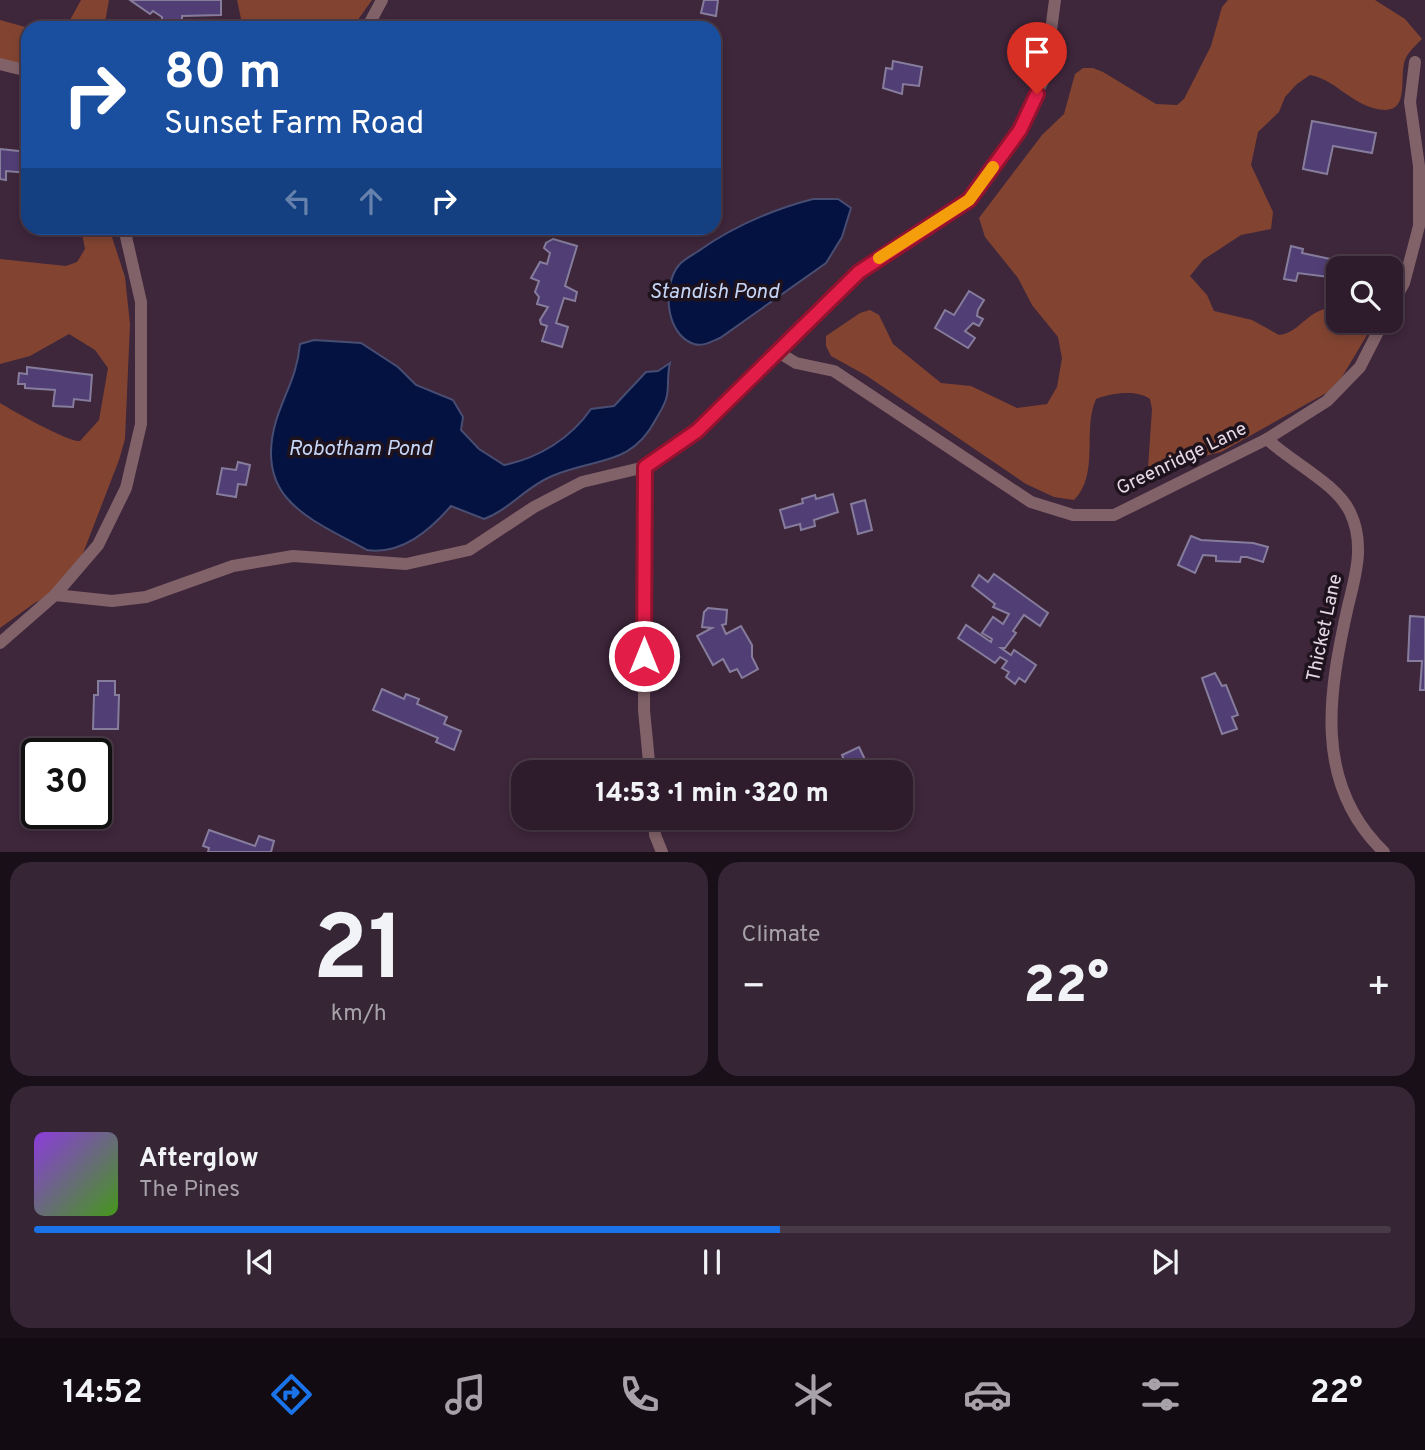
<!DOCTYPE html>
<meta charset="utf-8">
<style>
:root{--surface:#2e1c2c;--page:#362534;--text:#f1f3f6;--muted:#a7a1a9;--line:#493a48;--accent:#1a73e8}
body{margin:0;font-family:Overpass,sans-serif;background:var(--page);color:var(--text);height:100vh;display:flex;flex-direction:column;font-size:26px;white-space:nowrap}
*{box-sizing:border-box;margin:0}
p{font-size:23px;color:var(--muted)}
.icon{flex:none;width:38px;height:38px;fill:none;stroke:currentColor;stroke-width:2;stroke-linecap:round;stroke-linejoin:round}
.map{position:relative;height:852px;overflow:hidden}
.details{display:flex;flex-direction:column;gap:10px;padding:10px;background:#190f18;flex:1}
.details>*{flex:none}
.banner{position:absolute;left:21px;top:21px;width:700px;height:214px;border-radius:21px;box-shadow:0 4px 10px #0003,0 0 0 2px var(--line);background:#1a4fa0;color:#fff;overflow:hidden}
.tools{position:absolute;left:1326px;top:256px;display:grid;gap:14px}
.tools a{display:grid;place-items:center;width:77px;height:77px;border-radius:14px;background:var(--surface);box-shadow:0 4px 10px #0003,0 0 0 2px var(--line);font-size:35px}
.speed{position:absolute;left:21px;top:738px;display:flex;gap:14px;font-size:35px;font-weight:700;text-align:center}
.speed>*{display:grid;place-content:center;width:91px;height:91px;border-radius:50%;background:var(--surface);box-shadow:0 4px 10px #0003,0 0 0 2px var(--line);line-height:1}
.speed .limit{border:4px solid #111;border-radius:10px;background:#fff;color:#111}
.pin{position:absolute;display:grid;place-items:center;width:60px;height:60px;color:#fff;margin:-72px -30px;border-radius:50% 50% 50% 0;rotate:-45deg;box-shadow:0 0 7px #0007}
.pin .icon{rotate:45deg}
.me{position:absolute;width:77px;margin:-38px;rotate:0deg;stroke-linejoin:round;filter:drop-shadow(0 0 5px #0008)}
.turn{display:flex;align-items:center;gap:24px;height:147px;padding:0 28px;font-size:32px}
.turn .icon{width:91px;height:91px;stroke-width:2.5}
.turn b{display:block;font-size:49px;line-height:60px}
.lanes{display:flex;align-items:center;height:66px;padding:0 28px;background:#0003;justify-content:center;gap:35px;direction:ltr}
.lanes .off{opacity:.35}
.big{font-size:52px;font-weight:800;line-height:1.1}
.details .tile{flex:1;display:flex;flex-direction:column;justify-content:center;gap:10px;min-width:0;padding:0 24px;border-radius:21px;background:var(--page)}
.details .dial{align-items:center;gap:0}
.dial b{font-size:91px;line-height:1}
.song{display:flex;align-items:center;gap:21px}
.cover{width:84px;height:84px;border-radius:10px;background:linear-gradient(135deg,hsl(270 70% 55%),hsl(100 70% 35%))}
.played{height:7px;border-radius:4px;background:linear-gradient(90deg,var(--accent) 55%,var(--line) 55%)}
.keys{display:flex;justify-content:space-around;direction:ltr}
.heat{display:flex;justify-content:space-between;align-items:center;font-size:38px;direction:ltr}
.details .tiles{flex:1;display:grid;gap:10px;grid-template-columns:1fr 1fr}
.tile:last-child{grid-column:span 2}
.trip{position:absolute;left:511px;top:760px;width:402px;height:70px;border-radius:21px;background:var(--surface);box-shadow:0 4px 10px #0003,0 0 0 2px var(--line);font-weight:800;line-height:70px;text-align:center}
.dock{display:flex;height:112px;justify-content:space-around;align-items:center;background:#120b12;color:var(--muted)}
.dock .icon{width:49px;height:49px}
.dock .on{color:var(--accent)}
.dock b{font-size:32px;color:var(--text)}
.map>svg:first-child{display:block}
</style>
<div class="map">
<svg width="1425" height="852" viewBox="0 0 1425 852">
<rect width="100%" height="100%" fill="#3e263b"/>
<g fill="#824431">
<polygon points="81,0 109,0 104,28 46,28 70,20"/>
<polygon points="237,0 372,0 352,28 243,28"/>
<path d="M1228 0H1375L1405 19 1422 39C1416 45 1408 52 1405 60 1398 79 1413 119 1373 108 1349 101 1333 79 1310 75L1297 84 1285 97 1279 112 1258 132 1251 165 1273 212 1271 229 1241 235 1203 260 1190 276 1207 295 1214 311 1252 320 1279 335C1303 332 1306 307 1339 307V320H1376L1342 377 1328 392 1221 452 1175 463 1156 474 1148 468 1152 409 1150 399C1137 389 1110 393 1096 399 1082 430 1100 474 1074 500L1054 497 1026 484 867 376 831 356 826 346V336L860 313 870 310 879 315 893 344 941 383 971 386 1017 408 1047 404 1057 387 1062 358 1058 337 1032 305 1018 278 985 237 979 218 1042 135 1064 114 1075 74 1083 68H1093L1103 72 1156 104 1177 105 1184 99 1211 46 1222 7Z"/>
<polygon points="0,20 29,28 28,66 0,63"/>
<path d="M81 228H109L125 277 130 324 125 439 119 460 77 569 57 594 36 602 0 628V403C13 411 70 443 80 441L99 420 108 368 95 350 69 334 30 356 0 364V259L66 266 77 262 85 249Z"/>
</g>
<g fill="#041241" stroke="#484d72" stroke-width="2">
<path d="M813 199H838L851 208 842 237 826 263 720 338C712 341 703 347 694 344 665 335 662 285 679 265 683 260 691 256 697 252 732 227 771 210 813 199Z"/>
<path d="M314 340 361 343 398 367 416 385 453 400 463 417 461 430 479 449 504 465C539 458 571 438 591 409L614 406 646 372 658 371 670 363C667 374 669 384 667 395 666 403 660 412 656 419 631 467 596 457 552 476 527 486 509 510 484 519L451 506C430 530 402 555 367 550 311 519 253 500 276 421 285 392 297 376 300 344Z"/>
</g>
<g fill="#513e75" stroke="#867d9d" stroke-width="2">
<polygon points="130,0 221,0 221,15 182,16 182,28 157,28 157,23 162,23 162,17 153,11 150,14"/>
<polygon points="704,0 718,0 716,16 701,13"/>
<polygon points="893,61 922,67 919,86 903,84 902,94 883,88 886,68 892,69"/>
<polygon points="1312,121 1376,133 1372,153 1333,146 1327,174 1303,169"/>
<polygon points="0,149 28,152 28,173 6,171 6,180 0,179"/>
<polygon points="553,239 577,246 565,286 577,292 575,301 564,298 556,323 568,327 562,347 542,341 547,326 541,324 540,320 548,307 537,304 539,297 535,292 539,281 531,278 540,262 547,264 550,253 544,248 546,243"/>
<polygon points="1291,246 1303,249 1302,253 1340,261 1336,278 1298,273 1296,281 1284,279"/>
<polygon points="969,291 984,300 978,310 977,316 983,319 979,326 973,323 965,331 975,338 968,348 935,328 945,310 954,315"/>
<polygon points="27,367 92,375 90,401 74,399 73,407 53,406 55,390 25,388 25,384 18,384 19,373 27,374"/>
<polygon points="238,462 250,465 246,485 238,484 236,497 217,494 222,468 236,470"/>
<polygon points="833,494 838,512 814,520 815,526 801,530 800,524 785,528 780,510 803,503 802,499 815,495 816,499"/>
<polygon points="865,500 872,530 858,534 851,504"/>
<polygon points="1191,536 1201,540 1253,543 1268,547 1263,562 1247,557 1241,557 1240,562 1216,561 1216,556 1203,555 1195,573 1178,565"/>
<polygon points="994,574 1048,613 1040,626 1024,615 1013,631 1016,633 1005,648 1001,648 1011,655 1014,650 1036,665 1025,682 1019,678 1015,684 1006,677 1009,672 1002,668 1007,661 1000,657 995,663 958,638 966,625 991,642 992,639 982,633 993,617 1003,624 1009,614 993,607 995,604 972,586 979,575 988,582"/>
<polygon points="708,608 727,610 726,624 722,625 726,634 741,626 752,645 752,657 758,669 742,678 737,669 730,672 723,659 713,665 697,636 712,628 702,627 704,612"/>
<polygon points="1410,616 1425,617 1425,690 1420,690 1422,661 1408,661"/>
<polygon points="1215,673 1222,686 1226,685 1238,715 1232,717 1237,729 1222,734 1202,678"/>
<polygon points="98,681 115,681 115,695 119,695 118,729 93,729 94,695 98,695"/>
<polygon points="382,689 404,699 406,694 419,699 417,704 447,717 444,724 461,731 454,750 436,742 438,738 373,710"/>
<polygon points="859,747 871,772 849,772 842,755"/>
<polygon points="846,817 866,817 850,825"/>
<polygon points="209,830 255,846 259,836 274,841 271,852 208,852 209,848 203,846"/>
</g>
<g fill="none" stroke-linecap="round" stroke-linejoin="round">
<g stroke="#816269" stroke-width="12">
<polyline points="367,28 382,0"/>
<polyline points="0,64 28,71"/>
<polyline points="1391,307 1404,283 1419,226 1419,166 1410,102 1415,62"/>
<polyline points="778,352 796,363 834,371 1031,502 1073,515 1114,515 1267,439 1327,401 1360,367 1384,320"/>
<path d="M1267 439C1291 462 1336 483 1350 512 1365 543 1356 574 1348 606 1329 691 1312 783 1384 852"/>
<polyline points="645,467 644,710 650,772"/>
<polyline points="55,595 112,601 146,597 233,566 293,556 406,564 469,550 534,507 582,482 645,467 697,431 859,272 969,200 1020,130 1045,76 1055,0"/>
<polyline points="0,643 55,595 98,545 126,488 141,424 141,302 124,228"/>
<polyline points="654,817 655,835 662,852"/>
</g>
</g>
<g fill="none" stroke-linecap="round" stroke-linejoin="round">
<defs>
<polyline id="route" points="644,656 645,467 697,431 859,272 969,200 1020,130 1037,94"/>
</defs>
<use href="#route" stroke="#92132f" stroke-width="18"/>
<use href="#route" stroke="#e11d48" stroke-width="12"/>
<polyline stroke="#f59e0b" stroke-width="12" points="879,258 969,200 993,167"/>
</g>
<g text-anchor="middle" dominant-baseline="central" stroke-width="7" stroke-linejoin="round" paint-order="stroke">
<g font-size="19" fill="#e7d8e5" stroke="#1e131d">
<text transform="translate(1182 459) rotate(-26)">Greenridge Lane</text>
<text transform="translate(1325 628) rotate(-78)">Thicket Lane</text>
</g>
<g font-size="21" font-style="italic" fill="#c5d5f6" stroke="#1e131d">
<text x="714" y="292">Standish Pond</text>
<text x="360" y="449">Robotham Pond</text>
</g>
</g>
</svg>
<div class="tools">
<a><svg class="icon" aria-label="search" viewBox="0 0 24 24"><circle cx="10" cy="10" r="6"/><path d="M15 15l6 6"/></svg></a>
</div>
<div class="speed"><div class="limit">30</div></div>
<div class="pin" style="left:1037px;top:94px;background:#d93025"><svg class="icon" aria-label="arrive" viewBox="0 0 24 24"><path d="M6 21V4h12l-3 4 3 4H6"/></svg></div>
<svg class="me" style="left:644px;top:656px" viewBox="-20 -20 40 40"><circle r="17" fill="#e11d48" stroke="#fff" stroke-width="3"/><path d="M0-11L8 9 0 5-8 9z" fill="#fff"/></svg>
<div class="trip">14:53 · 1 min · 320 m</div>
<div class="banner">
<div class="turn"><svg class="icon" aria-label="right" viewBox="0 0 24 24"><path d="M7 20v-9h11M14 6l5 5-5 5"/></svg><div><b>80 m</b>Sunset Farm Road</div></div>
<div class="lanes"><svg class="icon off" aria-label="left" viewBox="0 0 24 24"><path d="M17 20v-9H6M10 6l-5 5 5 5"/></svg><svg class="icon off" aria-label="ahead" viewBox="0 0 24 24"><path d="M12 20V5M6 11l6-6 6 6"/></svg><svg class="icon" aria-label="right" viewBox="0 0 24 24"><path d="M7 20v-9h11M14 6l5 5-5 5"/></svg></div>
</div>
</div>
<section class="details">
<div class="tiles">
<div class="tile dial"><b>21</b><p>km/h</p></div>
<div class="tile"><p>Climate</p>
<div class="heat"><a>−</a><b class="big">22°</b><a>+</a></div>
</div>
<div class="tile">
<div class="song"><i class="cover"></i><div><b>Afterglow</b><p>The Pines</p></div></div>
<div class="played"></div>
<div class="keys"><svg class="icon" aria-label="previous" viewBox="0 0 24 24"><path d="M18 5L8 12l10 7zM5 5v14"/></svg><svg class="icon" aria-label="pause" viewBox="0 0 24 24"><path d="M8 5v14M16 5v14"/></svg><svg class="icon" aria-label="next" viewBox="0 0 24 24"><path d="M6 5l10 7-10 7zM19 5v14"/></svg></div>
</div>
</div>
</section>
<nav class="dock">
<b>14:52</b>
<svg class="icon on" aria-label="directions" viewBox="0 0 24 24"><path d="M12 3l9 9-9 9-9-9zM9 14v-3h6M13 9l2 2-2 2"/></svg>
<svg class="icon" aria-label="music" viewBox="0 0 24 24"><path d="M9 18V5l10-2v13"/><circle cx="6" cy="18" r="3"/><circle cx="16" cy="16" r="3"/></svg>
<svg class="icon" aria-label="phone" viewBox="0 0 24 24"><path d="M5 4h4l2 5-3 2q2 4 5 5l2-3 5 2v4C11 20 4 13 5 4z"/></svg>
<svg class="icon" aria-label="climate" viewBox="0 0 24 24"><path d="M12 3v18M4 7l16 10M4 17L20 7"/></svg>
<svg class="icon" aria-label="car" viewBox="0 0 24 24"><path d="M5 17H2v-5l4-1 3-4h7l3 4 3 1v5h-3M9 17h6M6 11h13"/><circle cx="7" cy="17" r="2"/><circle cx="17" cy="17" r="2"/></svg>
<svg class="icon" aria-label="filters" viewBox="0 0 24 24"><path d="M4 7h16M4 17h16"/><circle cx="9" cy="7" r="2"/><circle cx="15" cy="17" r="2"/></svg>
<b>22°</b>
</nav>
